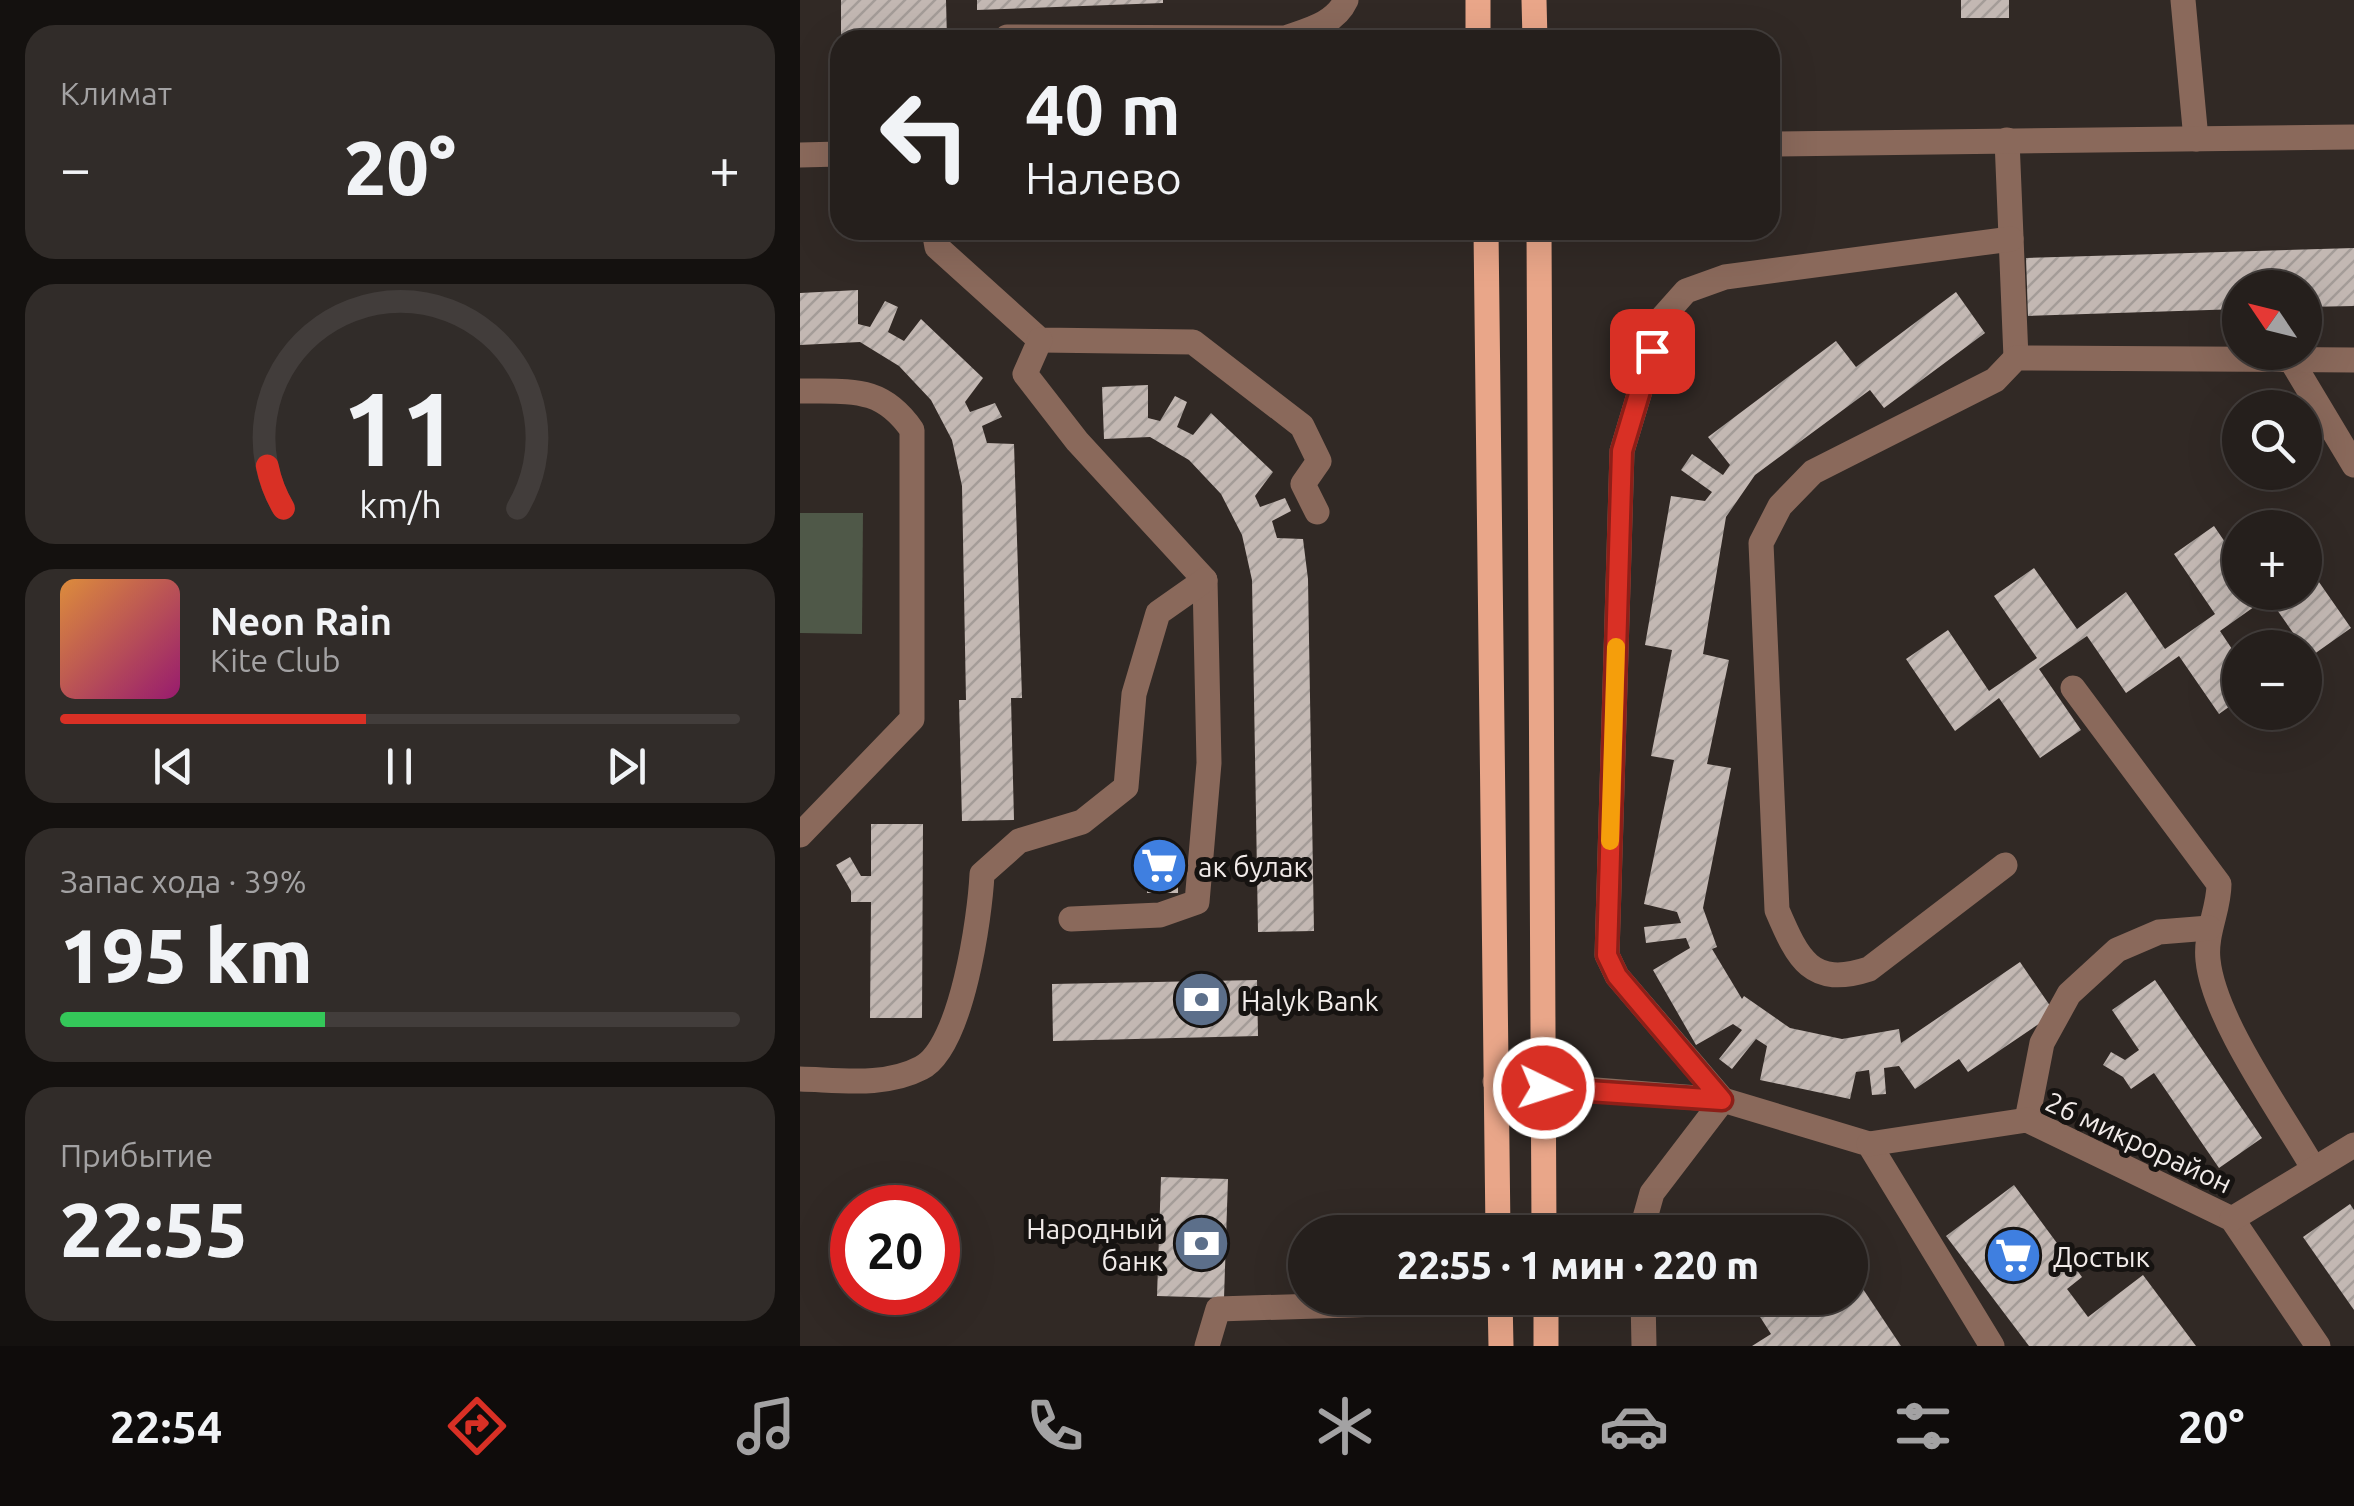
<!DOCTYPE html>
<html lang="ru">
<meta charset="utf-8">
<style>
:root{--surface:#251f1c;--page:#312c29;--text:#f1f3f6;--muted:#a3a2a3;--line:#423d3b;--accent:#d93025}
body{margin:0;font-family:Ubuntu,sans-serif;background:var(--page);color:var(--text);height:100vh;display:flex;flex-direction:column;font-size:38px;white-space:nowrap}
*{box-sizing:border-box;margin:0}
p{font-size:32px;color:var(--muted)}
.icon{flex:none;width:55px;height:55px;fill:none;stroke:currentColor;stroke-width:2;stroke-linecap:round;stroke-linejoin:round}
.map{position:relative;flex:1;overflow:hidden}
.side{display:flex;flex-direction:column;gap:25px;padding:25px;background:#14110f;width:800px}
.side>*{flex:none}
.banner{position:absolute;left:30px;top:30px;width:950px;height:210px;border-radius:30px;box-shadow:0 10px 40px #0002,0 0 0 2px var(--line);background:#251f1c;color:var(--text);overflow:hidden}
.needle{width:65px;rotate:305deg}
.fabs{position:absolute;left:1422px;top:270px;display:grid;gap:20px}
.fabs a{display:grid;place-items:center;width:100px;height:100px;border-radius:50%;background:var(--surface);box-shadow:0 10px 40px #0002,0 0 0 2px var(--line);font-size:50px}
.speed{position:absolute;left:30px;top:1185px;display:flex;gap:20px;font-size:50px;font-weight:700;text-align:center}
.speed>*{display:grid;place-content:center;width:130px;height:130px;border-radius:50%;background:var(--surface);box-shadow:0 10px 40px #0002,0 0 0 2px var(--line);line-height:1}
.speed .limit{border:15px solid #d22;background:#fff;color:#111}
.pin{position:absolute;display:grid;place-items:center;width:85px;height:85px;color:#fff;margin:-42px;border-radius:20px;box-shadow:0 5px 15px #0006}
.me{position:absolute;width:110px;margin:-55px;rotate:94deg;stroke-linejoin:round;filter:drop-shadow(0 0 8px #0008)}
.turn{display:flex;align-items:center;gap:35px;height:210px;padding:0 30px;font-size:45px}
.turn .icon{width:130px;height:130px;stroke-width:2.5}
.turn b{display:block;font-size:70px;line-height:85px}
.big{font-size:75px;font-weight:800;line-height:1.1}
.side .card{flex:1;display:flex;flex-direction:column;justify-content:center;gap:15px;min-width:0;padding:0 35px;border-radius:30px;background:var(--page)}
.side .dial{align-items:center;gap:0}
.dial svg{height:260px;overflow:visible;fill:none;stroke:var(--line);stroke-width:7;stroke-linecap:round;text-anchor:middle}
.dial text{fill:var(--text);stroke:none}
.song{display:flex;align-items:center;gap:30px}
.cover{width:120px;height:120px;border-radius:15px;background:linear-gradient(135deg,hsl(30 70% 55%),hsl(320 70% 35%))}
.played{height:10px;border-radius:5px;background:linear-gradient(90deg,var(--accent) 45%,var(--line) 45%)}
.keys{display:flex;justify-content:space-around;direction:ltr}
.heat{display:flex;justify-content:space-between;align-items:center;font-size:55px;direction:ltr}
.charge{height:15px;border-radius:8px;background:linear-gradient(90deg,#34c759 39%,var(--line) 0)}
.trip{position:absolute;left:488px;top:1215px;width:580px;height:100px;border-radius:50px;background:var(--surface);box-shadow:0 10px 40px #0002,0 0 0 2px var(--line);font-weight:800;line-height:100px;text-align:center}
.dock{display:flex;height:160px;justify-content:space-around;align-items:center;background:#0f0c0b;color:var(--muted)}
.dock .icon{width:70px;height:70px}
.dock .current{color:var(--accent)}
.dock b{font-size:45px;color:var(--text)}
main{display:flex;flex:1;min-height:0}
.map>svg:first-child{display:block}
</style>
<main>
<section class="side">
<div class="card"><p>Климат</p>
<div class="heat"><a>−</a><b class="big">20°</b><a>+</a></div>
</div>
<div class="card dial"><svg viewBox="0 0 100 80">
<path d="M14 69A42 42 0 1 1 86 69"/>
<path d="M14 69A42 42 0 0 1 9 56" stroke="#d93025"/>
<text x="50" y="56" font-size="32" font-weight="700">11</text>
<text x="50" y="72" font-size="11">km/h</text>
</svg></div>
<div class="card">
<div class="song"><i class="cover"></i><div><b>Neon Rain</b><p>Kite Club</p></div></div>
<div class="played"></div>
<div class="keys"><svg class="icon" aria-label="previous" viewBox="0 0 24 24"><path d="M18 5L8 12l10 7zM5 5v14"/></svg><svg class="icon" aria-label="pause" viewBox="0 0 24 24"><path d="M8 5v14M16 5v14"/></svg><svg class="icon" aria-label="next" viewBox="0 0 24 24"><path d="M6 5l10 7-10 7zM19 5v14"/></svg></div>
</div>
<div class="card"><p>Запас хода · 39%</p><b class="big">195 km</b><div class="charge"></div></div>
<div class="card"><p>Прибытие</p><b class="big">22:55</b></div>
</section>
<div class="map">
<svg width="1554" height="1346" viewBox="0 0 1554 1346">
<defs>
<pattern id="building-hatch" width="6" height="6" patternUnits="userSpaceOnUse" patternTransform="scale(2.5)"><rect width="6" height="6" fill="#c3b8b3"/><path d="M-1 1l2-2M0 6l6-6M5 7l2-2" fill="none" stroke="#a49c98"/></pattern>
</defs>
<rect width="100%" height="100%" fill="#312925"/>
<polygon fill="#4f5848" points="0,513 63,513 62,634 0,633"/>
<g fill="url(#building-hatch)">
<polygon points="41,0 146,0 147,40 41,40"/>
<polygon points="177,0 363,0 363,3 177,10"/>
<rect x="1161" y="0" width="48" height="18"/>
<polygon points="1554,248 1554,306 1505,307 1505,288 1440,288 1440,309 1228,316 1226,258"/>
<polygon points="58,290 58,324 70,327 85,301 98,307 88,332 104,341 121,319 183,378 165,402 170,412 195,403 202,417 182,426 187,443 214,444 222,698 211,698 214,820 162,821 159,700 166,700 162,486 152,440 131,400 99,366 60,342 0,345 0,293"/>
<polygon points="1156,292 1185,333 1084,408 1070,390 955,475 926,517 903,654 929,660 907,764 931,768 903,908 917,947 912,949 942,999 944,996 990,1028 1042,1039 1099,1029 1101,1043 1220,962 1255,1013 1168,1072 1159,1059 1115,1089 1099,1066 1084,1068 1086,1094 1072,1095 1069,1070 1056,1072 1050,1099 960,1080 967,1046 956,1039 932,1069 919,1059 942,1030 933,1024 896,1045 853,970 890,948 886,938 846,943 844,927 881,923 877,912 844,904 874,760 851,756 872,650 845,645 871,496 905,501 912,492 881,470 892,454 923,475 930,465 908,437 1036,341 1056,367"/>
<polygon points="348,385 348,418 360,421 375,396 387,402 377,427 393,435 411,413 473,472 455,496 460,507 485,498 491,511 472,521 477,538 503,539 508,579 514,931 458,932 452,580 442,535 421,494 389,460 350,437 304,439 302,387"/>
<polygon points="1414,526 1440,564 1440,592 1505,592 1505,562 1551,628 1510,657 1468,597 1420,631 1440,661 1440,699 1419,714 1379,656 1326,693 1287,636 1239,669 1281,730 1240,758 1199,698 1155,731 1106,659 1148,630 1189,691 1237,658 1194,596 1234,568 1277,629 1326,592 1365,649 1415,614 1374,554"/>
<polygon points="71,824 123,824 122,1018 70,1018 71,902 51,902 51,891 36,865 50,857 61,876 71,876"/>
<rect x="347" y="850" width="31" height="43"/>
<polygon points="457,980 458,1036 253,1041 252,984"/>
<polygon points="1355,980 1462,1138 1419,1168 1354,1073 1331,1089 1323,1077 1303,1065 1311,1052 1325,1060 1339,1050 1312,1010"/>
<polygon points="361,1177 428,1179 424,1298 357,1296"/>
<polygon points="1214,1185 1282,1277 1267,1289 1288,1317 1343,1275 1396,1346 1229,1346 1146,1236"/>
<polygon points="1550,1204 1554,1210 1554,1310 1503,1237"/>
<polygon points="1055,1277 1101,1346 952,1346 971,1334 948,1298 1050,1298 1050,1281"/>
</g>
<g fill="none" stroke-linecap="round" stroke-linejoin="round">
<g stroke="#8a695b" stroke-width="25">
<polyline points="1383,0 1396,139"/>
<path d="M207 37 485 38C508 30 535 24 546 0"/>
<polyline points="1207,140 1216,358"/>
<polyline points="970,144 1554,137"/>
<polyline points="0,155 40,154"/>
<polyline points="134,230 137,247 240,340 393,342 502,426 519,461 503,484 517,512"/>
<polyline points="240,340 225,374 277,441 405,580 409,763 397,902 360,915 271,919"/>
<polyline points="1491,360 1554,465"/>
<path d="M0 391C50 392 81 385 112 430V719L0 835"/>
<path d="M1273 688 1419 884C1419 910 1405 933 1408 960 1414 1020 1481 1112 1512 1166"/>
<path d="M1205 865 1069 969C1011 988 998 959 977 910L961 543 980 506 1013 472 1195 380 1216 358 1554 360"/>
<path d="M0 1079C40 1080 85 1087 121 1068 162 1048 180 916 182 874L219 841 282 822 326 787 334 694 358 613 405 580"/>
<polyline points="695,1082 923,1100 1069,1144 1192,1346"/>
<polyline points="923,1100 817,976 807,955 822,451 862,318 886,291 925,277 1211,239"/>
<polyline points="1227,1120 1242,1043 1269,994 1317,950 1359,932 1409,928"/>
<polyline points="1069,1144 1227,1120 1432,1219 1518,1346"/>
<polyline points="1432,1219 1554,1145"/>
<polyline points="841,1232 852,1193 923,1100"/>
<polyline points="843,1298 844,1346"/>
<polyline points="407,1346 418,1309 746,1299"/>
</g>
<g stroke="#e9a689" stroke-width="25">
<polyline points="678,0 678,40"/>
<polyline points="734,0 735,40"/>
<polyline points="686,230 698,1232"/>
<polyline points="739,230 744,1232"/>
<polyline points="700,1298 701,1346"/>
<polyline points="746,1298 746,1346"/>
</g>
</g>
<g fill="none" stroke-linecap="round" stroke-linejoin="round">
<defs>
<polyline id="route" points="744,1088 922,1100 817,976 807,955 822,451 852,351"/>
</defs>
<use href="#route" stroke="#8d1f18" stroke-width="25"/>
<use href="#route" stroke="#d93025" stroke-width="18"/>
<polyline stroke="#f59e0b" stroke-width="18" points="810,841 816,647"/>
</g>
<defs>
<symbol id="supermarket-disc" viewBox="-11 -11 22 22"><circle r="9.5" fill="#3f7fe0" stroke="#161311"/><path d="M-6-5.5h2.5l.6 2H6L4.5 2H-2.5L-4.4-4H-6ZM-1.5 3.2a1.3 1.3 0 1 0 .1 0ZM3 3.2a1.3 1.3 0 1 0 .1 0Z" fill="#fff"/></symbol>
<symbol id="bank-disc" viewBox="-11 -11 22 22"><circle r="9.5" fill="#5c6f8a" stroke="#161311"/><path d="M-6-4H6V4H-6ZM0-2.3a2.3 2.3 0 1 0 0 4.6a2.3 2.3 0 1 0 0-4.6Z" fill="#fff"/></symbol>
</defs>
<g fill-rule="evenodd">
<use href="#supermarket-disc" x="328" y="834" width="63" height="63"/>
<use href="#bank-disc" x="370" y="968" width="63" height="63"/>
<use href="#bank-disc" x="370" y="1212" width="63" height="63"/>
<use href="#supermarket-disc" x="1182" y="1224" width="63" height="63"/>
</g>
<g text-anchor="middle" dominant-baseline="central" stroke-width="10" stroke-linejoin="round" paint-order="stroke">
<g font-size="28" fill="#f1ebe9" stroke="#161311" text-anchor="start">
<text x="398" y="866">ак булак</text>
<text x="441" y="1000">Halyk Bank</text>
<text x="363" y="1228" text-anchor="end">Народный<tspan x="363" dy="32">банк</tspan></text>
<text x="1253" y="1256">Достык</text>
</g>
<g font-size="28" fill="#f1ebe9" stroke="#161311">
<text transform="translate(1339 1142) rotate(25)">26 микрорайон</text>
</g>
</g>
</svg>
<div class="fabs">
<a><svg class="needle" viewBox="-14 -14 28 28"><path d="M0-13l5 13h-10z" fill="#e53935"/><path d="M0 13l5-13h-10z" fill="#a3a2a3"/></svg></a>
<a><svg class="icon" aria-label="search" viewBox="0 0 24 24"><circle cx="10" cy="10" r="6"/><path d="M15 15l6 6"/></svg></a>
<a>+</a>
<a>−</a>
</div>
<div class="speed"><div class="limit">20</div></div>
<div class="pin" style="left:852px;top:351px;background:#d93025"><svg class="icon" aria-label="arrive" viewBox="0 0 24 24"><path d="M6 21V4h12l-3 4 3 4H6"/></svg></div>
<svg class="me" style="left:744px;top:1088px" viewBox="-20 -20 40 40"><circle r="17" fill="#d93025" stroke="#fff" stroke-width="3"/><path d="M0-11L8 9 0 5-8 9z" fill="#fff"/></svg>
<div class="trip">22:55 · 1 мин · 220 m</div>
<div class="banner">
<div class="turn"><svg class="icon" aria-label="left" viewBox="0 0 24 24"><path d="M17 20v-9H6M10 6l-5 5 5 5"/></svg><div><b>40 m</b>Налево</div></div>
</div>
</div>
</main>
<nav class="dock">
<b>22:54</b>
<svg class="icon current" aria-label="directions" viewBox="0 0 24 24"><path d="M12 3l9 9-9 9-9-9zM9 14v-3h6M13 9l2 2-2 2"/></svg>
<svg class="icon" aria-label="music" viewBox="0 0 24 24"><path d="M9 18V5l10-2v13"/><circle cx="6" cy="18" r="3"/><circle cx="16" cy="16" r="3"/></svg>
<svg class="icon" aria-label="phone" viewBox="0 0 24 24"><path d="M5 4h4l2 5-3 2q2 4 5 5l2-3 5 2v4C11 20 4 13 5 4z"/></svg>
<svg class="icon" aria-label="climate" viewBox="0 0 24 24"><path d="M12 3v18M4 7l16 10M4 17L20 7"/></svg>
<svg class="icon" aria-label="car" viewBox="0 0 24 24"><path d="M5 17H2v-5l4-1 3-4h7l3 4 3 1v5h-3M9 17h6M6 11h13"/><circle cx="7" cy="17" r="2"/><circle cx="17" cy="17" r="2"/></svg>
<svg class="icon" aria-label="filters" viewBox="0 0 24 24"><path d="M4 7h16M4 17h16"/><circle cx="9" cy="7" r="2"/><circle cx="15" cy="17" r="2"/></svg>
<b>20°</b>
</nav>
